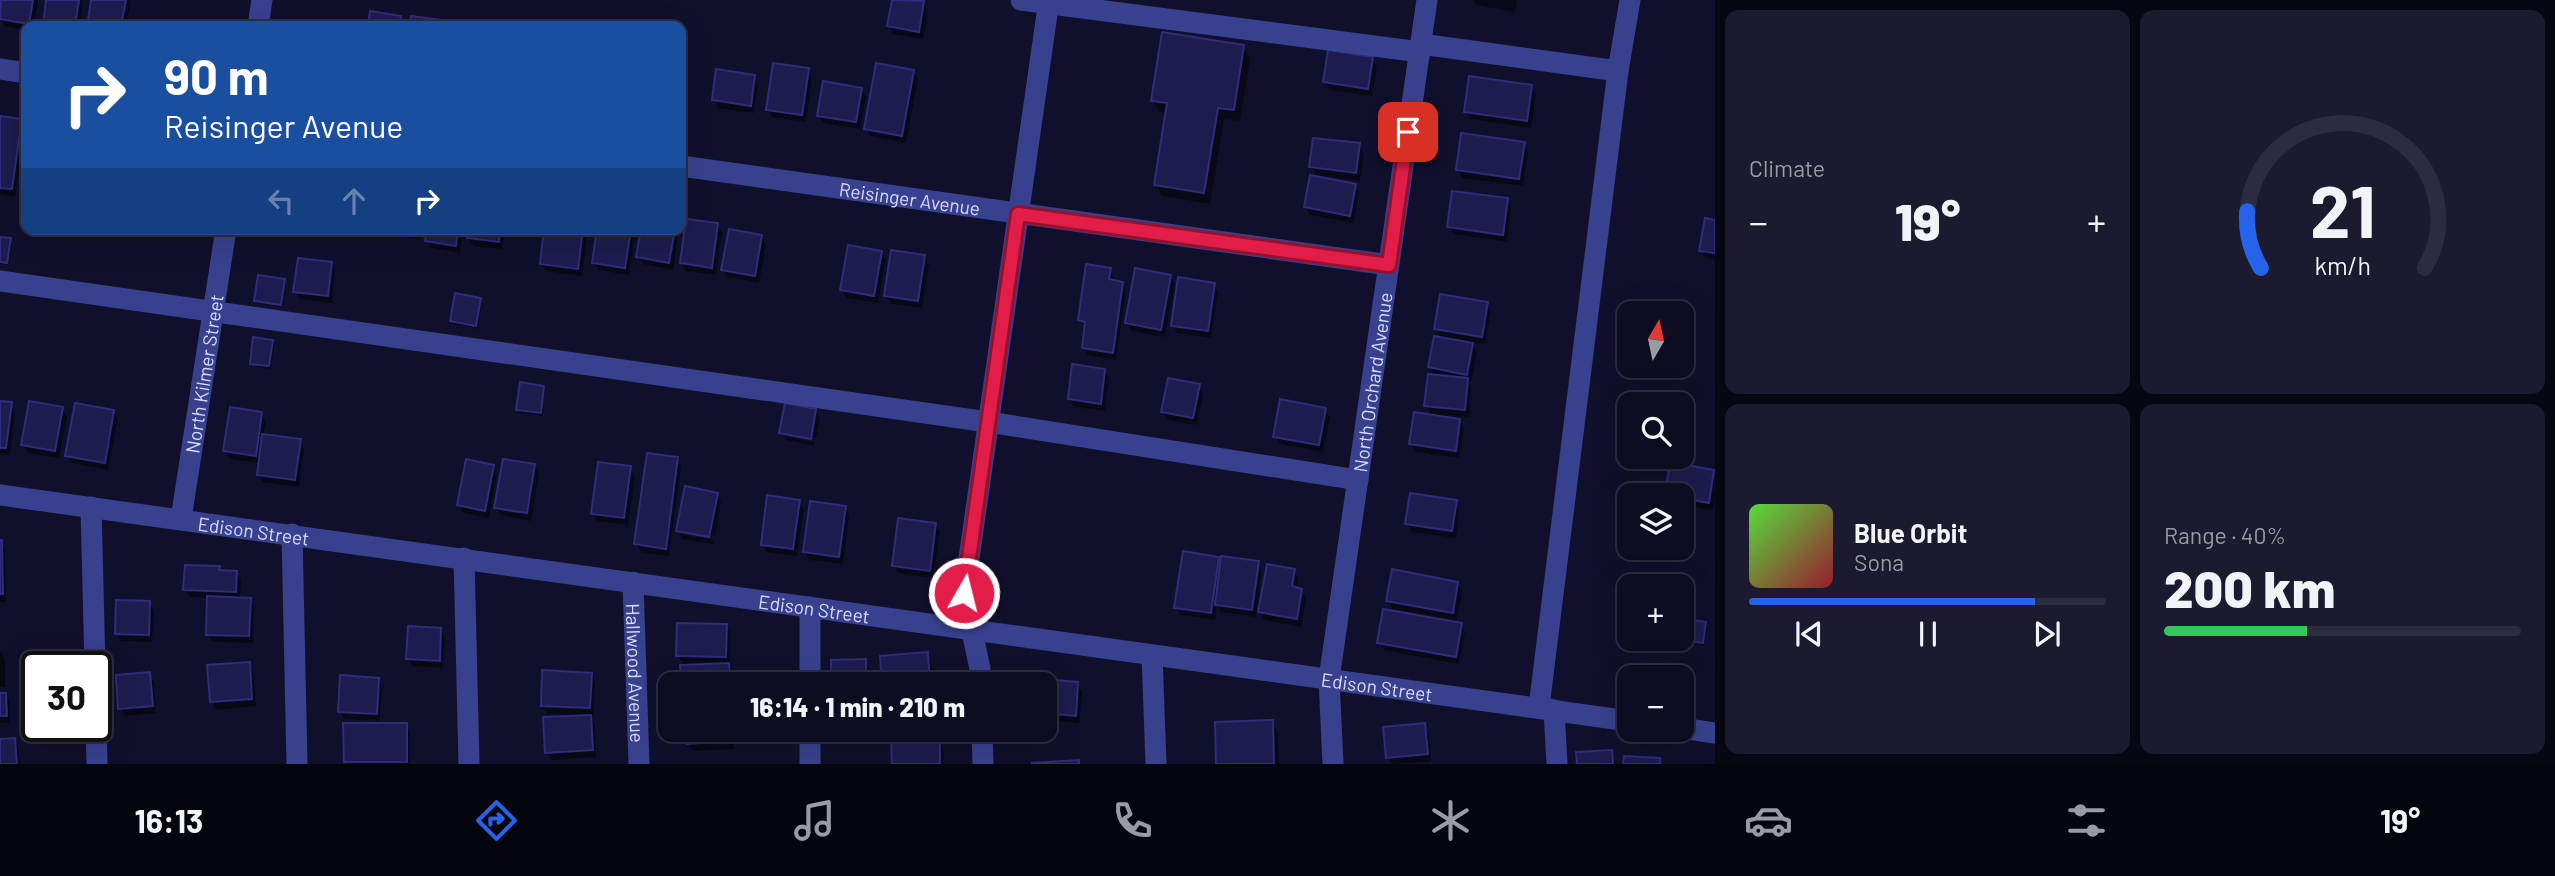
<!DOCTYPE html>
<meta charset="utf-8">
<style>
:root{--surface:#0d0c21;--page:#1b1a2e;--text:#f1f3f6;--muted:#9a9ba5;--line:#2d2c3f;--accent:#2563eb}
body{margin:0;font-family:Barlow,sans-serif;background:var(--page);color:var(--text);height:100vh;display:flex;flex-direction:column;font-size:26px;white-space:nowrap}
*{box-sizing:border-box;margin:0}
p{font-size:23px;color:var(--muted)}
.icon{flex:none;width:38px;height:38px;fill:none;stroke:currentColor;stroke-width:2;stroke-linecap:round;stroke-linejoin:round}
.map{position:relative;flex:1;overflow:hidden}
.side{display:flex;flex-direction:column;gap:10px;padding:10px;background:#070712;width:840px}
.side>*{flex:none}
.banner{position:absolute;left:21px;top:21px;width:665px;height:214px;border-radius:14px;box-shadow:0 7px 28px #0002,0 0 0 2px var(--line);background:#1a4fa0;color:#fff;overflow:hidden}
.needle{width:46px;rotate:9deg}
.controls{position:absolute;left:1617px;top:301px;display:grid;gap:14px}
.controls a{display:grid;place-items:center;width:77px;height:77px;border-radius:14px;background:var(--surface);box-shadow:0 7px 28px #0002,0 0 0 2px var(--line);font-size:35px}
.speed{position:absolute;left:21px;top:651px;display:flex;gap:14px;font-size:35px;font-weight:700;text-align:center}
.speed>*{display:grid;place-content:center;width:91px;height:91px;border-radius:50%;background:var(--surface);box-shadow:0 7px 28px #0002,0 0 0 2px var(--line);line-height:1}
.speed .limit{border:4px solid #111;border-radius:10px;background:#fff;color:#111}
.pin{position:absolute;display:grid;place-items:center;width:60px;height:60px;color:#fff;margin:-30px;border-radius:14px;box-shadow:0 4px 10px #0006}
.me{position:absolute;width:77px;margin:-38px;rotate:8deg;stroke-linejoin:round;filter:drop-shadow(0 0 5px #0008)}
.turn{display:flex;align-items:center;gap:24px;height:147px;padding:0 28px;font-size:32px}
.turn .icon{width:91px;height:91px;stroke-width:2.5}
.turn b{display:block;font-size:49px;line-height:60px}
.lanes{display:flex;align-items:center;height:66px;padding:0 28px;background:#0003;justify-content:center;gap:35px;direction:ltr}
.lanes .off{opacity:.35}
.big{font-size:52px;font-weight:800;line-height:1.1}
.side .widget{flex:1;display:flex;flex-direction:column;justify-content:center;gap:10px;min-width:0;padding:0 24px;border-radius:14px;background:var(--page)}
.side .dial{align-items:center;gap:0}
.dial svg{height:182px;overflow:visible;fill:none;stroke:var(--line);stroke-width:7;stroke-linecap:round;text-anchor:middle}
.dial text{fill:var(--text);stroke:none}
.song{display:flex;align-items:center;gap:21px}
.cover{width:84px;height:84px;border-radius:10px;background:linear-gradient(135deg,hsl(110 70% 55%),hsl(350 70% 35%))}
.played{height:7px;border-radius:4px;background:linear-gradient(90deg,var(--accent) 80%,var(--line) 80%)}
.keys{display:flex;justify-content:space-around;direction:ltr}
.heat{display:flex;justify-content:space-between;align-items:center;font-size:38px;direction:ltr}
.charge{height:10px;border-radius:5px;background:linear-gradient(90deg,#34c759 40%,var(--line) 0)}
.side .tiles{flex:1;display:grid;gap:10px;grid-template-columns:repeat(2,1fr)}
.trip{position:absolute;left:658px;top:672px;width:399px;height:70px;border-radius:14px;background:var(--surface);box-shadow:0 7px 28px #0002,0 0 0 2px var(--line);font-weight:800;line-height:70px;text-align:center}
.tab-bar{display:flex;height:112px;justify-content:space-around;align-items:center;background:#05050d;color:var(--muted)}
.tab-bar .icon{width:49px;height:49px}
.tab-bar .on{color:var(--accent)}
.tab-bar b{font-size:32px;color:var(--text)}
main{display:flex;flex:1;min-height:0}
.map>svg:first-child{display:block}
</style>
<main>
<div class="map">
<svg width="1715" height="764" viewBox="0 0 1715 764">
<rect width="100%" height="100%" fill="#11102c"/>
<g fill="#0007">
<polygon points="3,0 38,0 34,26 26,26 26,30 5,26 0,18"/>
<polygon points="48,0 83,0 80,26 44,26"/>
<polygon points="93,0 131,0 126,26 88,26"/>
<polygon points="893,0 923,2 928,10 923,39 893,34 889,26"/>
<polygon points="1473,0 1517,0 1515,12 1476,5"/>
<polygon points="372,13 400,17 405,26 370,26"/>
<polygon points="1243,47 1250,59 1240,121 1224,119 1210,204 1162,196 1156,185 1167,113 1159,112 1152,100"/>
<polygon points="1372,59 1377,67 1372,96 1330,90 1325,82"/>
<polygon points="808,70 812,77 806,122 772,117 768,110"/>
<polygon points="913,71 918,79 906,143 870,136 866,128"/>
<polygon points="754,76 758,84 754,113 718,108 714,100"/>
<polygon points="1531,86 1536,94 1531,128 1470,119 1466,112"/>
<polygon points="861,89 866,97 860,129 823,123 818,115"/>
<polygon points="0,118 21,121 25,129 15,197 0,194"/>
<polygon points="1524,144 1528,152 1523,186 1462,178 1458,170"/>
<polygon points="1359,145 1364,153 1360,181 1316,175 1311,167"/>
<polygon points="1355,185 1359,193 1354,223 1310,215 1306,207"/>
<polygon points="1507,200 1511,208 1507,242 1454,234 1449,226"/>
<polygon points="1715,222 1715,260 1705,258 1701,250"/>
<polygon points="717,225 722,233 716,275 686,271 682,263"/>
<polygon points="150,229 177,229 176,233"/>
<polygon points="404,229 423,229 421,239 408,238"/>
<polygon points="429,229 463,229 460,253 432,248 427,241"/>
<polygon points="470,229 505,229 502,249 473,246 469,238"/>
<polygon points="546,229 588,229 582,276 546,271 541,263"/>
<polygon points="599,229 635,229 629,275 598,270 594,262"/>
<polygon points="643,229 679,229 673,270 643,264 638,257"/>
<polygon points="761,237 766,245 759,283 728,277 723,270"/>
<polygon points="0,238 10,240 12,243 8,265 0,264"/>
<polygon points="881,253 886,260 878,303 847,298 842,290"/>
<polygon points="924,257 929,264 922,308 891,304 886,296"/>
<polygon points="331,263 335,271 332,303 300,299 295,291"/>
<polygon points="1110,269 1114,277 1113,282 1122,283 1126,291 1116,360 1088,355 1083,347 1086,328 1080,320"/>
<polygon points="1170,276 1175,284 1165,337 1131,331 1127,323"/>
<polygon points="284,280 286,284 283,307 258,304 256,301"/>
<polygon points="1214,284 1218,292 1211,338 1177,333 1173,325"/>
<polygon points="480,300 482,303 478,329 454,324 452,321"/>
<polygon points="1486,304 1491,311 1485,344 1470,342 1477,352 1471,382 1468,381 1471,387 1469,417 1431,414 1426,406 1435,376 1430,367 1442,339 1436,329"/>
<polygon points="272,341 274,345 271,369 254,367 252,363"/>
<polygon points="1104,370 1109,378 1105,411 1074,407 1069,399"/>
<polygon points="1199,385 1203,393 1197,425 1168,420 1163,412"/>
<polygon points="543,387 545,391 542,416 520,413 518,410"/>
<polygon points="0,403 10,404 15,412 10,455 0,454"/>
<polygon points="62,409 67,417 59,458 28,453 23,445"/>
<polygon points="1325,410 1330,417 1323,452 1280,444 1275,436"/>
<polygon points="815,411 820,418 816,438 784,432 784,436 815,442 814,446 786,440 781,432"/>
<polygon points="113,412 118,420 108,470 71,463 67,455"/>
<polygon points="261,414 266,422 263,436 300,441 304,449 299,487 263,482 258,474 260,463 230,459 225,451"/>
<polygon points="1459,421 1464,429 1459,458 1416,452 1411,444"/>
<polygon points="677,459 681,467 669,556 641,552 636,544"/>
<polygon points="1671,464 1713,471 1715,496 1713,510 1682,505 1682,495 1667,495"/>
<polygon points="534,465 539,473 531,521 501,515 496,508"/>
<polygon points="493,466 497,474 489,518 463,513 459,505"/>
<polygon points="630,468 635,476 628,525 597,521 593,513"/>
<polygon points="717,494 721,502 715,536 681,530 681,534 714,540 713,544 682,539 678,531"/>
<polygon points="799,501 804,509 797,556 767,552 762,544"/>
<polygon points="1455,502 1460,510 1456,538 1412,532 1407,524"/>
<polygon points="845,508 849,516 843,564 809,560 805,552"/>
<polygon points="935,524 940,532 933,578 898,573 893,565"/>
<polygon points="0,542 5,549 6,602 0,602"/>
<polygon points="1218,558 1222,565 1258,563 1262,571 1256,617 1221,612 1217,605 1215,620 1181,615 1176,608"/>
<polygon points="219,568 221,572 236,572 241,580 240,599 250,599 254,607 253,643 212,642 208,634 209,598 190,597 185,590"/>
<polygon points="1294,571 1298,578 1296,589 1301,590 1306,598 1301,627 1264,620 1260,612"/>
<polygon points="1457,583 1462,591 1457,620 1392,609 1388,601"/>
<polygon points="149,603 154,611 152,642 121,641 116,634"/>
<polygon points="1682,620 1705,623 1707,627 1704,646 1671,642 1669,639 1682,639"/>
<polygon points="1461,625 1465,633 1459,664 1384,650 1379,643"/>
<polygon points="726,626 731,634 730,665 728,665 732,673 733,684 683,684 682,667 685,667 678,656"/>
<polygon points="440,629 445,637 443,668 412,666 408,659"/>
<polygon points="0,651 5,659 5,687 0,687"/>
<polygon points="927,654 931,662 933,684 884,684 882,658"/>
<polygon points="865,661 869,669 869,684 833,684 833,662"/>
<polygon points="249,664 253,672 256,706 216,710 212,702 209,667"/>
<polygon points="150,674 154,682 156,713 125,716 120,708"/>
<polygon points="591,674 595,682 594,716 589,715 595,724 596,757 551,760 546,752 573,715 547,714 542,706"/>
<polygon points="378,679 382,687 380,721 344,719 340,711"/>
<polygon points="1031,680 1077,684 1082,692 1079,723 1045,720 1045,684 1031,684"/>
<polygon points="5,694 10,702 10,723 0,723 0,695"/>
<polygon points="1272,722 1278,733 1279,764 1218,764"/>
<polygon points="406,725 410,732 410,764 347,764 345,761"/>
<polygon points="1424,725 1429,733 1431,762 1392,764 1388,758"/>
<polygon points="48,726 71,726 71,729 50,730"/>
<polygon points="688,730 733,730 734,749 693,751 689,743"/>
<polygon points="870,730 921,730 921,740 939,739 943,747 944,764 894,764 893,739 875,740"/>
<polygon points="14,739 18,747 20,764 0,764 0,741"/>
<polygon points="1611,751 1616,764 1578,764"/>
</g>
<g fill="#1e1b4e" stroke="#302b7c" stroke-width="2">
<polygon points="1,0 33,0 29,24 0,19"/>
<polygon points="46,0 79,0 75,26 43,26"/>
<polygon points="91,0 126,0 121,26 87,26"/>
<polygon points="892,0 924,1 919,32 887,26"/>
<polygon points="370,11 401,16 400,26 368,26"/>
<polygon points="411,16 442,20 441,26 409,26"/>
<polygon points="1162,32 1244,45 1234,110 1218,108 1204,193 1154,185 1167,103 1151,101"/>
<polygon points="1328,50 1373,57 1368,89 1323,82"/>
<polygon points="773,63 809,68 802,115 766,110"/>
<polygon points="876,63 914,70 902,136 864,129"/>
<polygon points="716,69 755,75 751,106 712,100"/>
<polygon points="1469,76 1532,85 1527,121 1464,112"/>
<polygon points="823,81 862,88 856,122 817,116"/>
<polygon points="0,116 22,119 12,189 0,188"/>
<polygon points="1461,133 1525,142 1519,179 1456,170"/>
<polygon points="1313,138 1360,143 1356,173 1309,167"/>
<polygon points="1310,175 1356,184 1350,216 1304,207"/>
<polygon points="1452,191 1508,198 1503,235 1447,227"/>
<polygon points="1705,218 1715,220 1715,253 1699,251"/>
<polygon points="686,219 718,223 712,268 680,263"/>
<polygon points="427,229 458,229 456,246 425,241"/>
<polygon points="468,229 500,229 499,242 467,238"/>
<polygon points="544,229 583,229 578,269 540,264"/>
<polygon points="597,229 631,229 625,268 592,263"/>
<polygon points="641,229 675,229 669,263 636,257"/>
<polygon points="729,229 762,235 755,276 721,270"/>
<polygon points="0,237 11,238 7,263 0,262"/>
<polygon points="848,245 882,251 874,296 840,290"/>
<polygon points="891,250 925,255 918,301 884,296"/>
<polygon points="298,258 332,262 328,296 293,292"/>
<polygon points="1086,264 1111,268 1109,279 1123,282 1113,353 1082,348 1085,322 1078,320"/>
<polygon points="1135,268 1171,275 1161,330 1125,323"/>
<polygon points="258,275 285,279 281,305 254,301"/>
<polygon points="1178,277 1215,283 1208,331 1171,326"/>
<polygon points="455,293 481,298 476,326 450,321"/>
<polygon points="1440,294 1488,302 1482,337 1434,329"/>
<polygon points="1434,336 1473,343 1467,375 1428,367"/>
<polygon points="253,337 273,340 269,366 250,364"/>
<polygon points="1072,364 1105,369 1101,404 1068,399"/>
<polygon points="1428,374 1468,378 1465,410 1424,406"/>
<polygon points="1168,378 1200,384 1193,418 1161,412"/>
<polygon points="520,382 544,386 541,413 516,410"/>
<polygon points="1280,399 1326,408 1319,445 1273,437"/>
<polygon points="0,401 12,402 6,448 0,448"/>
<polygon points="29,401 63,407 55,451 21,445"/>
<polygon points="75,403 114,410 105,463 65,456"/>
<polygon points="785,403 816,409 811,439 779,433"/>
<polygon points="230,407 262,412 256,456 223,451"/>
<polygon points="1414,412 1460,419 1456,451 1409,444"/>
<polygon points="262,434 301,439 295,480 257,475"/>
<polygon points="647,453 678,457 666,549 634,544"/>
<polygon points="466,459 494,465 485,511 457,505"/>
<polygon points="503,459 535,464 527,513 494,508"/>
<polygon points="598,462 631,466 624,518 591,514"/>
<polygon points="1670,462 1714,470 1709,503 1682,498 1682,495 1665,495"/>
<polygon points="685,486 718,493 709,537 676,531"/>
<polygon points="1410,493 1457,500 1452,531 1405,524"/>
<polygon points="767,495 800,500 793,549 761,545"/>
<polygon points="810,501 846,506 839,557 803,552"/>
<polygon points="898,518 936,523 930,571 892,566"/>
<polygon points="0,540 2,540 3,594 0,594"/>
<polygon points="1183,551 1219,557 1211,613 1174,608"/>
<polygon points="1221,556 1259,561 1252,610 1215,605"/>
<polygon points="1267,564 1295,569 1292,586 1302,589 1297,619 1258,612"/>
<polygon points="185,565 220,566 219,570 237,571 236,592 183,590"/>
<polygon points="1392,569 1458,582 1453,613 1386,601"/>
<polygon points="207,596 251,598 249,636 206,635"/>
<polygon points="116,600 150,601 149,635 115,634"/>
<polygon points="1383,609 1462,623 1456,657 1377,643"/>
<polygon points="1682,618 1706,622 1703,643 1667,639 1682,639"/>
<polygon points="677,623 727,624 726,657 676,656"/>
<polygon points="408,626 441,628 440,661 406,659"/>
<polygon points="928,652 930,684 882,684 880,656"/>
<polygon points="866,659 866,684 831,684 831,660"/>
<polygon points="250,662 252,699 210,702 207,665"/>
<polygon points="729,663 730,684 681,684 680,665"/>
<polygon points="542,670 592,673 590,708 541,706"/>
<polygon points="150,672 153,706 118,709 116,675"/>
<polygon points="340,675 379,678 377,714 338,712"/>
<polygon points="1030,678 1078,682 1076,716 1045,713 1045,684 1029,684"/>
<polygon points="0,693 6,693 7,716 0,716"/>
<polygon points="591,715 593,750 545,753 543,717"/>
<polygon points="1273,720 1274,764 1216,764 1215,722"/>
<polygon points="343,723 407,723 407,762 344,762"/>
<polygon points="1425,723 1428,754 1386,758 1383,727"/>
<polygon points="686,730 730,730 731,741 687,744"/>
<polygon points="868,730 918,730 868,733"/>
<polygon points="940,737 940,764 892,764 891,739"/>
<polygon points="15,738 17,764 0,764 0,739"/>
<polygon points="1612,750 1613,764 1577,764 1576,752"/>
<polygon points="1624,756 1660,758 1660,764 1623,764"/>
<polygon points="1079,760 1079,764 1032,764 1032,763"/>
</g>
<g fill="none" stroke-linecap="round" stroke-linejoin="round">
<g stroke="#38418e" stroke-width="21">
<polyline points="1021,0 1420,52"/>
<polyline points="258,26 262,0"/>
<polyline points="1421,44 1618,71"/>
<polyline points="0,69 26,73"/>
<path id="s1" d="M681 166 1389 265"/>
<polyline points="0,281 988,422 1358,480"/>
<path id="s2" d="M0 495 1629 721"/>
<polyline points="91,507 95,667"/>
<path id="s3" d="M181 519 226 229"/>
<polyline points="292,534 297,764"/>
<polyline points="464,558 469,764"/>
<path id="s4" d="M633 582 639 764"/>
<polyline points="1152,655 1156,764"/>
<polyline points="810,684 810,607"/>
<polyline points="981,684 980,669 964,593 1049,0"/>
<polyline points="96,726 97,764"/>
<polyline points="1682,728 1715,733"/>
<polyline points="982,730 983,764"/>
<polyline points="810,764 810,730"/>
<path id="s5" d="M1333 764 1329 679 1427 0"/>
<polyline points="1557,764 1554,710 1539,707 1618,71 1630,0"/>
</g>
</g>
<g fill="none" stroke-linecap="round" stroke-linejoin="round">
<defs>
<polyline id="route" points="964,593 1018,214 1389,265 1408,132"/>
</defs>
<use href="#route" stroke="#92132f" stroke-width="18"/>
<use href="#route" stroke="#e11d48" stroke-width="12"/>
</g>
<g text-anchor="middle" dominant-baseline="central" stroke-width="7" stroke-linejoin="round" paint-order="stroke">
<g font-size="19" fill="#dbdcff" stroke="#11102c">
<text stroke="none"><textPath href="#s1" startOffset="231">Reisinger Avenue</textPath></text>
<text stroke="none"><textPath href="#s3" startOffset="147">North Kilmer Street</textPath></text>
<text stroke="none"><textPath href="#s5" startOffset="385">North Orchard Avenue</textPath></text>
<text stroke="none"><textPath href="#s2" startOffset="256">Edison Street</textPath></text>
<text stroke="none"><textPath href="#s2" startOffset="822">Edison Street</textPath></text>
<text stroke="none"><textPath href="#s4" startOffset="91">Hallwood Avenue</textPath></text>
<text stroke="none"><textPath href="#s2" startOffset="1390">Edison Street</textPath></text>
</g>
</g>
</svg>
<div class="controls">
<a><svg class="needle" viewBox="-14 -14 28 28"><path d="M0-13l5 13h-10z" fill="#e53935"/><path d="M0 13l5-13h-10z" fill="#9a9ba5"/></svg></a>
<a><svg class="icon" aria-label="search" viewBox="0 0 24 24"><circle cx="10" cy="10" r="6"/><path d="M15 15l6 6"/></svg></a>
<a><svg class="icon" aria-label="layers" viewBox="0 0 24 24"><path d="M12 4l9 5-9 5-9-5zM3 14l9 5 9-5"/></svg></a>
<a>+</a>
<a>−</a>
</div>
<div class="speed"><div class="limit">30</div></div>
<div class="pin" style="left:1408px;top:132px;background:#d93025"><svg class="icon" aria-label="arrive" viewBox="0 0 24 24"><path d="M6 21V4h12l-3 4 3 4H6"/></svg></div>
<svg class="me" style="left:964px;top:593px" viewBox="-20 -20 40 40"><circle r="17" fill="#e11d48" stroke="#fff" stroke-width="3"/><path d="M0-11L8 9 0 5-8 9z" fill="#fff"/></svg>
<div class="trip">16:14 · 1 min · 210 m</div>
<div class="banner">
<div class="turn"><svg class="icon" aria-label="right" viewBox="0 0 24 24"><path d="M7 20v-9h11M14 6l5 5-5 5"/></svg><div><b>90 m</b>Reisinger Avenue</div></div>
<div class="lanes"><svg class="icon off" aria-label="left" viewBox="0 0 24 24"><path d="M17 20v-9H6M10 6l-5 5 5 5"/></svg><svg class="icon off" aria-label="ahead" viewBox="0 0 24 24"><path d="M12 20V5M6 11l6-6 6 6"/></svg><svg class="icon" aria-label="right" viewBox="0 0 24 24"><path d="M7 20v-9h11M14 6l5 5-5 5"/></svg></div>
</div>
</div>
<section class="side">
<div class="tiles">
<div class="widget"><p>Climate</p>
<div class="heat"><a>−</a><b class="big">19°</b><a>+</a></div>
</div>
<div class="widget dial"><svg viewBox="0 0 100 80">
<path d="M14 69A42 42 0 1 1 86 69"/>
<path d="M14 69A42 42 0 0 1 8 44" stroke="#2563eb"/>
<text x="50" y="56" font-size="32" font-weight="700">21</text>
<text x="50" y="72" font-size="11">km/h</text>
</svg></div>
<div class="widget">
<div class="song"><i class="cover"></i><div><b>Blue Orbit</b><p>Sona</p></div></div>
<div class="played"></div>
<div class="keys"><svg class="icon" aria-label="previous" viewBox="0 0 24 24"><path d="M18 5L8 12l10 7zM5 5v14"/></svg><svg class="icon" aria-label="pause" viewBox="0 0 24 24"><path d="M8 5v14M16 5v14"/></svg><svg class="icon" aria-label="next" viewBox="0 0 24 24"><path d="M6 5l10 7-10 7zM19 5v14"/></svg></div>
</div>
<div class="widget"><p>Range · 40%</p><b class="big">200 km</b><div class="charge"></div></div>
</div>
</section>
</main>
<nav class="tab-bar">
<b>16:13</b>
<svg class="icon on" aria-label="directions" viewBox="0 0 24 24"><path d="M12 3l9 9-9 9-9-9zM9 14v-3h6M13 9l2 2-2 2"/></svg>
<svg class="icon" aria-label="music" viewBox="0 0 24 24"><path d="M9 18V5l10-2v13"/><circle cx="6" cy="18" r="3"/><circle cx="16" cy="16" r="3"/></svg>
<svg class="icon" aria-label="phone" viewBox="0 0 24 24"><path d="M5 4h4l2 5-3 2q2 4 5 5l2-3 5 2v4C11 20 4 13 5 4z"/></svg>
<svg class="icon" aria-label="climate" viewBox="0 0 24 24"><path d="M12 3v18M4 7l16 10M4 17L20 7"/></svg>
<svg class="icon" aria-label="car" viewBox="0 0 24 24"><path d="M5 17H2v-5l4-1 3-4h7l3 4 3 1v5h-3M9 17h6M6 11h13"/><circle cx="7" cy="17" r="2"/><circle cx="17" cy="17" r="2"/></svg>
<svg class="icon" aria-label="filters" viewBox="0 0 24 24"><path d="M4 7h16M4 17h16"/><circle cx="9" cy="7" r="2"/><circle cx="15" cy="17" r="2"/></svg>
<b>19°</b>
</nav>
